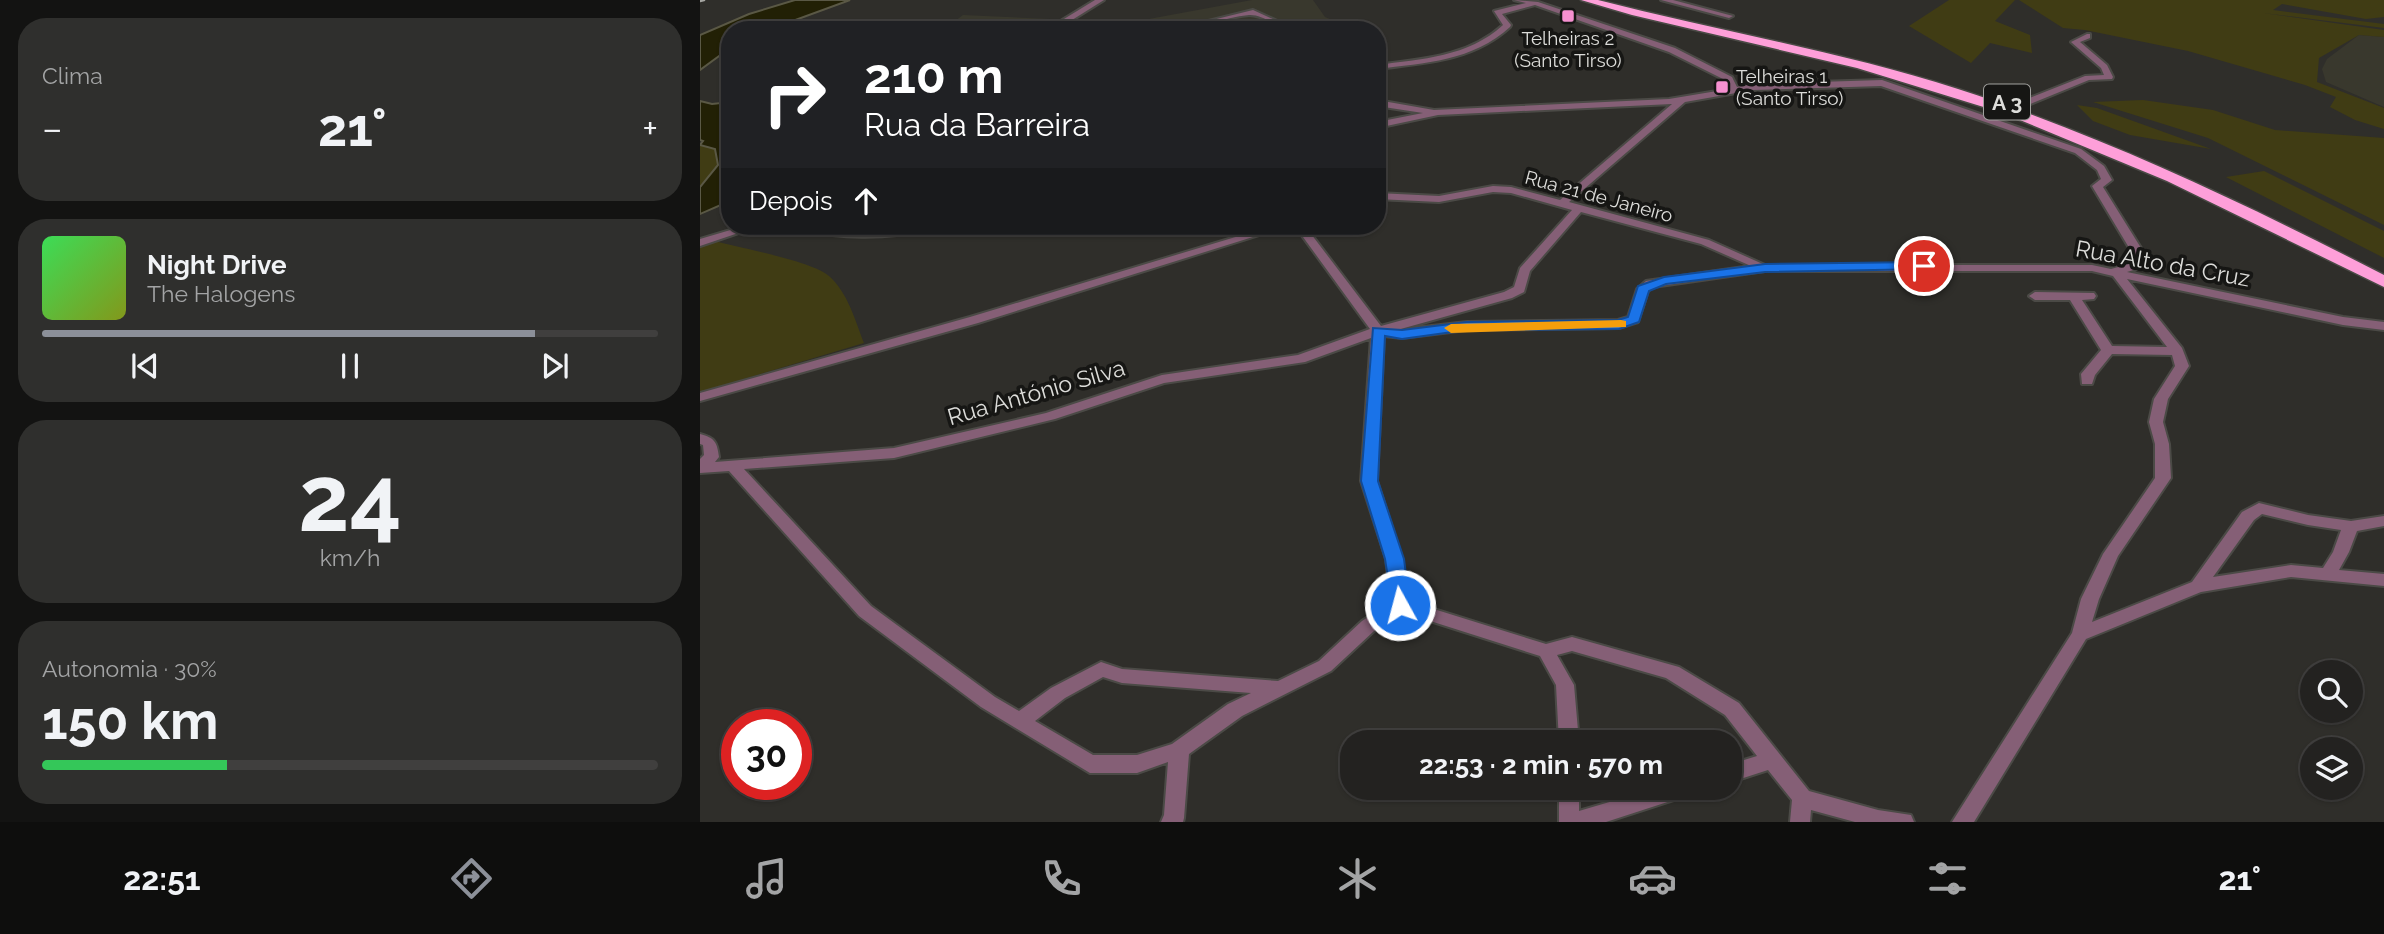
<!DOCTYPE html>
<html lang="pt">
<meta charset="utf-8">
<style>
:root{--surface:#232220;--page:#2f2f2d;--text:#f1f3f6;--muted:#a3a4a5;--line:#403f3e;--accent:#8c9099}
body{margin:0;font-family:Raleway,sans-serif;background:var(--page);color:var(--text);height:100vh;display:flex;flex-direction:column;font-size:26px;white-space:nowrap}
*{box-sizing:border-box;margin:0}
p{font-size:23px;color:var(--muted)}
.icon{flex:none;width:38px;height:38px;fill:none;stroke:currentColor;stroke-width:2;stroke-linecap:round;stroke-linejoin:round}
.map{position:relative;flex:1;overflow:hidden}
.side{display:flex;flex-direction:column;gap:18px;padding:18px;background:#131312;width:700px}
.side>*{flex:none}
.banner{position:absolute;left:21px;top:21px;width:665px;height:214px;border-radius:28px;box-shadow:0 2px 5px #0004,0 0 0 2px var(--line);background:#202124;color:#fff;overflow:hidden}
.buttons{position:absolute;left:1600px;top:660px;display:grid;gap:14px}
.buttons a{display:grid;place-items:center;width:63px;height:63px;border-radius:50%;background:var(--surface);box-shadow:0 2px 5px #0004,0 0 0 2px var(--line);font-size:35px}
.speed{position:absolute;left:21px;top:709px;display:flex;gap:14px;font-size:35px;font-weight:700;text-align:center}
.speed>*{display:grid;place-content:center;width:91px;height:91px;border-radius:50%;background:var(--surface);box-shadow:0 2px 5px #0004,0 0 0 2px var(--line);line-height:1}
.speed .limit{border:10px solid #d22;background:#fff;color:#111}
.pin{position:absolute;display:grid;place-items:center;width:60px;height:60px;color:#fff;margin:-30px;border:4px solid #fff;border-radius:50%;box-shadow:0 2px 7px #0007}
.me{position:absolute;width:77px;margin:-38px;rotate:353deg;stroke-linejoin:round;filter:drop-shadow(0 0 5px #0008)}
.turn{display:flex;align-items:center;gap:24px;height:147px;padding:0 28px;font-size:32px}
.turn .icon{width:91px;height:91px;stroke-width:2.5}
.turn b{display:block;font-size:49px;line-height:60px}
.then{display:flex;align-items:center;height:66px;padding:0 28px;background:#0003;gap:14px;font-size:26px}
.big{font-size:52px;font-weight:700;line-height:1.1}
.side .widget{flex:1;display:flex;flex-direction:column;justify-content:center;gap:10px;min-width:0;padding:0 24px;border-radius:28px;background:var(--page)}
.side .dial{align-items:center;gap:0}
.dial b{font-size:91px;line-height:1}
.song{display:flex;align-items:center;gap:21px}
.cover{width:84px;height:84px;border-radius:10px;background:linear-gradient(135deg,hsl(130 70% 55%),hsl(70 70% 35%))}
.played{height:7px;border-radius:4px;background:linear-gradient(90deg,var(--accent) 80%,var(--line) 80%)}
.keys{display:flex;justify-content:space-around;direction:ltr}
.heat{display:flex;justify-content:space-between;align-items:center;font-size:38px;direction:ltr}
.charge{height:10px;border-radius:5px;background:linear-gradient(90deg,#34c759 30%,var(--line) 0)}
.trip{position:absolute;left:640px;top:730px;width:402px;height:70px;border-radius:28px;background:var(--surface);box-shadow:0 2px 5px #0004,0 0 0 2px var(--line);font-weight:700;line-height:70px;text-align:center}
.menu{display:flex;height:112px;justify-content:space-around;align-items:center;background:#0e0e0d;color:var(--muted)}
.menu .icon{width:49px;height:49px}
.menu .active{color:var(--accent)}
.menu b{font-size:32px;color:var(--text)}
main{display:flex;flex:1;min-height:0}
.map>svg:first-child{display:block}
</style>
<main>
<section class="side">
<div class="widget"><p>Clima</p>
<div class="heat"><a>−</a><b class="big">21°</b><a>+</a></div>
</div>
<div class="widget">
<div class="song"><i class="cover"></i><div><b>Night Drive</b><p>The Halogens</p></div></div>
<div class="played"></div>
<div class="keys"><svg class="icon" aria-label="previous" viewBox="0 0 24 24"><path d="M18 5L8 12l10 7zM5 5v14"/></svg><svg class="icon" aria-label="pause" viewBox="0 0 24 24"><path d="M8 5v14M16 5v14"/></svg><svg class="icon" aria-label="next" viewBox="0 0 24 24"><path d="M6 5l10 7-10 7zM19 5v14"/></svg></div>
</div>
<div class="widget dial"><b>24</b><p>km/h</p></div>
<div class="widget"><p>Autonomia · 30%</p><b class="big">150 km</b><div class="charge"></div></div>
</section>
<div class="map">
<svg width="1684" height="822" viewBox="0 0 1684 822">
<rect width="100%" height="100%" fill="#2f2e2a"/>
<g fill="#39382d">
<polygon points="552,0 613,0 625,17 656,30 389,30"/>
<polygon points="263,15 373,20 361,30 243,30"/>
<polygon points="1659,35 1684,37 1684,107 1626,82 1622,69 1627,59"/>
</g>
<g fill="#403c14">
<polygon points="1249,0 1315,0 1295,21 1330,35 1332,53 1290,43 1271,63 1209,26"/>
<polygon points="1319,0 1684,0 1684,17 1666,19 1582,4 1573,10 1684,24 1684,28 1563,13 1684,30 1684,37 1659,35 1619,58 1617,82 1684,108 1684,129 1655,120 1630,107 1636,97 1605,85 1488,51 1385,30 1363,28"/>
<polygon points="1443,100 1513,110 1575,130 1684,138 1684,225 1508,138 1393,102"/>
<polygon points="1377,105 1397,108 1511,149 1430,135 1393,121"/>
<polygon points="0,145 15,149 18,165 0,187"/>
<polygon points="1564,171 1684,231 1684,258 1526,177"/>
<path d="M15 241C40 248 112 261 129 276 148 293 155 320 164 343L0 392V246Z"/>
</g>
<g fill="#222005" stroke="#5a5845" stroke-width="2">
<polygon points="95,0 150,0 68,30 30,30 30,48 0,70 0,35 49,14"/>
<polygon points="0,101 12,104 30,102 30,201 0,214 0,187 18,165 15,149 0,145 3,141 0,140"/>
</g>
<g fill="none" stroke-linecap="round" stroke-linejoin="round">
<polyline stroke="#494844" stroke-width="8" stroke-dasharray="8 4.5" stroke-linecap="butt" points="1299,112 1325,103"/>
<defs>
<g id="minor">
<polygon points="395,0 404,0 356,30 346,30"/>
<path d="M814 0 838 2 975 48 1032 77 1037 87 1053 84 1182 80 1381 149 1404 166 1412 180 1403 187 1446 256 1443 267 1427 272 1643 317 1684 322V330L1643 325 1427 279 1482 348 1489 366 1468 399 1463 422 1469 444 1471 478 1418 556 1399 599 1392 622 1492 582 1542 512 1559 503 1608 515 1651 521 1684 516V526L1657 531 1649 552 1639 570 1684 574V586L1591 577 1501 592 1386 639 1274 822H1252L1372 633 1381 599 1403 554 1455 478V444L1449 422 1454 399 1475 366 1472 355 1412 354 1395 375 1392 384H1382L1381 374 1401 350 1370 300H1335L1329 296 1335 292 1394 293 1396 296 1394 299 1382 300 1412 346 1467 347 1413 276 1392 271H1065L953 287 948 291 938 322 919 328 767 330 702 338 684 336 677 481 702 559 708 601 846 644 872 637 979 667 1039 703 1109 791 1178 810 1211 815 1214 822H1155L1111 810 1110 822H1090L1092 800 1068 770 1031 782V764L1057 756 1025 715 966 678 872 651 857 655 874 685 879 742H859L856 685 840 656 702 612 674 631 631 671 542 716 489 754 484 818 483 822H461L464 815 468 762 437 773H390L281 707 159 616 29 471 0 473V459L4 455 3 445 0 444V434C15 438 17 442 19 457L15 462 194 448 346 413 462 375 598 355 670 329 595 226H605L681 326 804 292 814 287 820 268 872 210 811 193 793 192 739 202 677 199V193L739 196 793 186 811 187 860 200 972 104 738 115 677 128V122L723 113 677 106V100L734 110 969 99 1029 89 1025 80 969 52 835 5 802 14 811 25 810 27C773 61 725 63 677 69V65C722 59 768 57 803 25L794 11 826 3ZM1181 86 1375 153 1397 170 1401 179 1392 186 1434 256 1433 263 1411 269 1392 265H1065L1009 240 869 202 985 102 1053 90ZM881 212 1001 244 1051 266 946 281 937 289 928 317 918 320 767 322 697 330 812 298 824 292 830 271ZM671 338 661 481 686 559 691 602 662 621 619 661 578 681 422 669 401 662 351 688 319 711 295 697 171 606 44 469 194 458 355 419 464 383 605 362ZM1562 514 1608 525 1641 530 1633 552 1623 568 1591 565 1513 577 1554 520ZM403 677 422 683 551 693 528 704 472 744 437 755H393L335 721 365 698Z"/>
<polygon points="961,0 973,0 1033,16 1029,18"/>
<path d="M553 10 597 30C579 30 564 14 549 15 523 17 499 30 472 30Z"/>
<polygon points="1387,34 1390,34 1390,38 1380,42 1407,65 1413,77 1412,79 1389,80 1328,105 1322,105 1322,101 1385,76 1404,75 1401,68 1371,42"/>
<polygon points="44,226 59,226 0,246 0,239"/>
<path d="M85 226H109L160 232 235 226 234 228C182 241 142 238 90 229Z"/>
<polygon points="572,226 588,226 278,323 0,401 0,393 270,317"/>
<polygon points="859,788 879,788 879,811 957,788 995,788 992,794 906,822 859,822"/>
</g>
<path id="highway" d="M881 0H898C1018 31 1140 51 1258 89 1406 137 1546 204 1684 275V287L1467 181 1303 113 1157 68 932 15Z"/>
</defs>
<use href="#minor" stroke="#4b4a46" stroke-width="4"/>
<use href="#highway" stroke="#4b4a46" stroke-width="3"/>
<use href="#minor" fill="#855f76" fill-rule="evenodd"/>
<use href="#highway" fill="#fe9fd9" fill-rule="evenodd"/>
<polyline stroke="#a6a6a2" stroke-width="2.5" points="0,1 4,0"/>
</g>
<polygon fill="#1a73e8" stroke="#114b97" stroke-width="2" points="1224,262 1229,263 1229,269 1065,272 966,284 949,291 939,322 919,329 767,330 702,339 685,336 678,481 704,559 710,605 707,610 700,612 693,610 685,559 661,481 673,328 702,330 767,322 918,320 928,317 938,286 964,277 1065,264"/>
<polygon fill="#f59e0b" points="921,320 926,321 926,327 751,333 744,328 751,324"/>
<g fill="#f690d0" stroke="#161614" stroke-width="2.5">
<rect x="861" y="9" width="14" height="14" rx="3.5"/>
<rect x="1015" y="80" width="14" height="14" rx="3.5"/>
</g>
<g text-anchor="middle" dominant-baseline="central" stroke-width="7" stroke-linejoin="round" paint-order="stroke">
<g font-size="19" fill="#dcdcd9" stroke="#161614">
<text x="868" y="38">Telheiras 2<tspan x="868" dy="22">(Santo Tirso)</tspan></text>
<text x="1036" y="76" text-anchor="start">Telheiras 1<tspan x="1036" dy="22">(Santo Tirso)</tspan></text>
</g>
<g font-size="19" fill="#dcdcd9" stroke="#161614">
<text transform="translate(899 196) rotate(15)">Rua 21 de Janeiro</text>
</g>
<rect fill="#161614" stroke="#a1a19e" stroke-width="2" x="1284" y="84.5" width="46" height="35" rx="5"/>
<g font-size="21" font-weight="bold" fill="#dcdcd9">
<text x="1307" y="102">A 3</text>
</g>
<g font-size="23" fill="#dcdcd9" stroke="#161614">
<text transform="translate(1463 263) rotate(10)">Rua Alto da Cruz</text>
<text transform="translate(336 392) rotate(-16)">Rua António Silva</text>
</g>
</g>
</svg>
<div class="buttons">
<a><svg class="icon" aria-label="search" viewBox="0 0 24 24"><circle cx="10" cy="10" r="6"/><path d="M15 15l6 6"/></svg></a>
<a><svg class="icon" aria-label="layers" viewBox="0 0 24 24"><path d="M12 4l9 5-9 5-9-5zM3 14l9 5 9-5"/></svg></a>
</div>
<div class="speed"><div class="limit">30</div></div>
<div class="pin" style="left:1224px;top:266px;background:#d93025"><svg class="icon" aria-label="arrive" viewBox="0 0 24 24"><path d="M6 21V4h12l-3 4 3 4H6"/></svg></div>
<svg class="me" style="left:700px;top:605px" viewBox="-20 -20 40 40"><circle r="17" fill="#1a73e8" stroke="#fff" stroke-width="3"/><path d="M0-11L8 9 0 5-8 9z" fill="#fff"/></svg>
<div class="trip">22:53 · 2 min · 570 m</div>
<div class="banner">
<div class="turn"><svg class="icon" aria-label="right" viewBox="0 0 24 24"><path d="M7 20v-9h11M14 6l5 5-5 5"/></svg><div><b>210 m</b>Rua da Barreira</div></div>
<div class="then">Depois<svg class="icon" aria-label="ahead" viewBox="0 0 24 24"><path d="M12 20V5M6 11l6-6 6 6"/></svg></div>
</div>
</div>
</main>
<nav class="menu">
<b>22:51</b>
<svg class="icon active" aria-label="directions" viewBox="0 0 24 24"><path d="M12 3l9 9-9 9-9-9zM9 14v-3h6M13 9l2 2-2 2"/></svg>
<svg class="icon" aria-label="music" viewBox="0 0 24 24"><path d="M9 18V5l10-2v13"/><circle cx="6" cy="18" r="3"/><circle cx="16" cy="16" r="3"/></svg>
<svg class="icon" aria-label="phone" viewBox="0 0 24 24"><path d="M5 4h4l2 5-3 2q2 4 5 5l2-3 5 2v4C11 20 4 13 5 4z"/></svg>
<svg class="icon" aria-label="climate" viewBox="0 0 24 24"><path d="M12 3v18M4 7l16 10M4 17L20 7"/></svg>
<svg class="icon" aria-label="car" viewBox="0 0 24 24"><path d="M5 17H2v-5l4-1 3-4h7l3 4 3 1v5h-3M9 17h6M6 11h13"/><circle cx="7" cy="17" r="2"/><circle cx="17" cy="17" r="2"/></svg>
<svg class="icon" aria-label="filters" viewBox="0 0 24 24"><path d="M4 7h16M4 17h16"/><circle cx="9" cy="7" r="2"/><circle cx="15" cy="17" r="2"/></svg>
<b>21°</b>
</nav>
